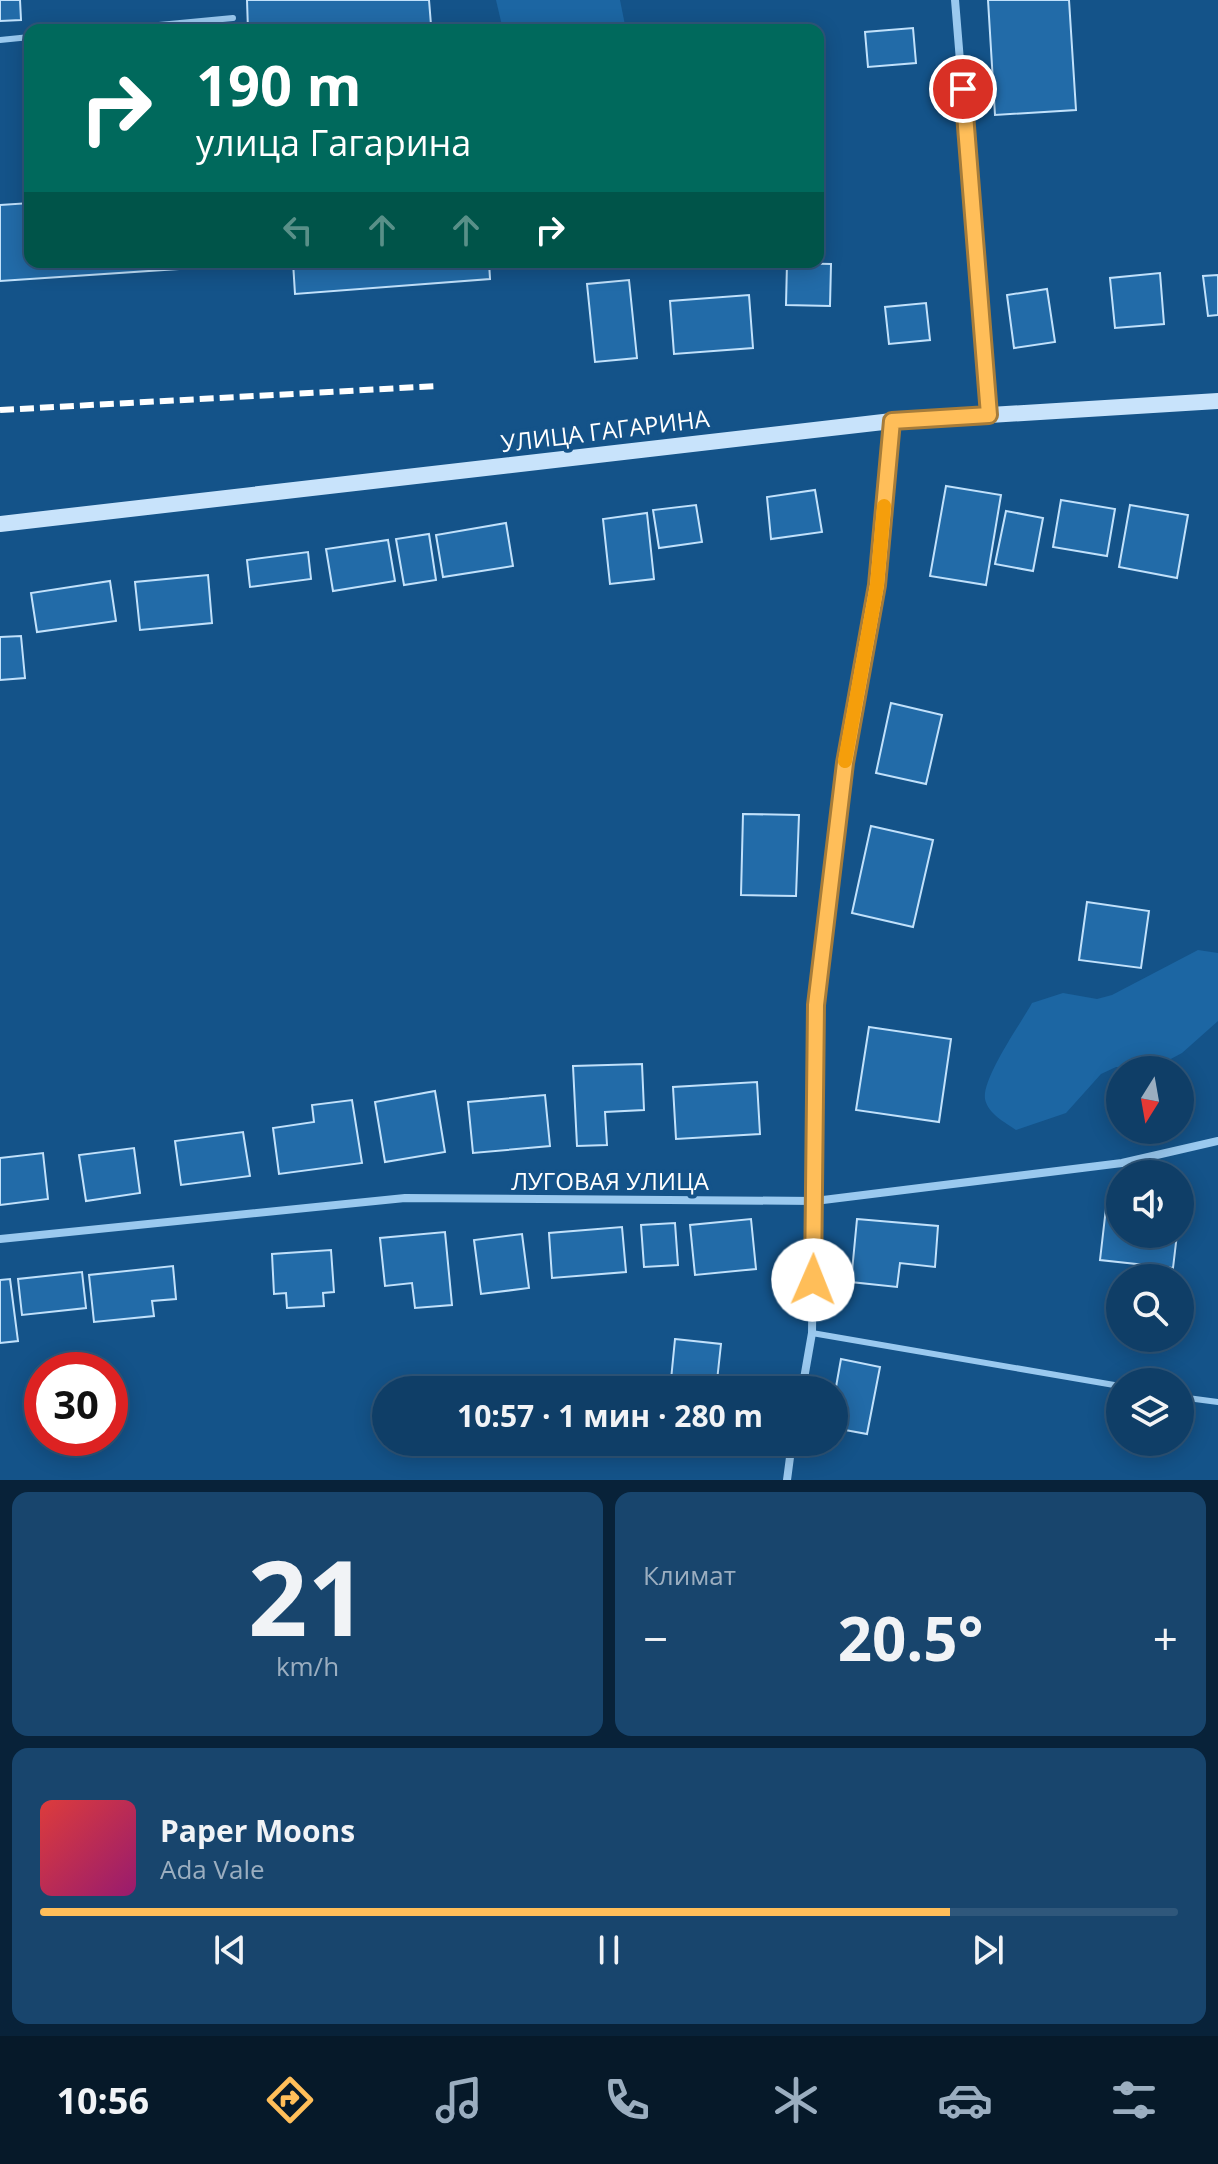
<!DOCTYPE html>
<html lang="ru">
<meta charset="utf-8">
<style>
:root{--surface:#0f3e67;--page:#18456d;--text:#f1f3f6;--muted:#9baec0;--line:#2f577b;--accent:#ffbe59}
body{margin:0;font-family:"Open Sans",sans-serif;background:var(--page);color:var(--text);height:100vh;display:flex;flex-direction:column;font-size:30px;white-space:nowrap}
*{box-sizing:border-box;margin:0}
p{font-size:26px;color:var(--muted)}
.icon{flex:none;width:44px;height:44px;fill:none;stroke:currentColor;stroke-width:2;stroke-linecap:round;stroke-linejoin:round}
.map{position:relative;height:1480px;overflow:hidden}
.drawer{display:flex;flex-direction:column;gap:12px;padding:12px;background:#082239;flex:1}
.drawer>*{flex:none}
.hud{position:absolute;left:24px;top:24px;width:800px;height:244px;border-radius:16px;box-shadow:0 4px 20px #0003,0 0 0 2px var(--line);background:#00695c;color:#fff;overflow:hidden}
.needle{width:52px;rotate:191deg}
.buttons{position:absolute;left:1106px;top:1056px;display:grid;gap:16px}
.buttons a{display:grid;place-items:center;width:88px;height:88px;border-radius:50%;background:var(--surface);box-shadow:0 4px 20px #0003,0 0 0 2px var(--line);font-size:40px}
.speed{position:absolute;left:24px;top:1352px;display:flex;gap:16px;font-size:40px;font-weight:700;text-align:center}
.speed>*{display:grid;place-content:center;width:104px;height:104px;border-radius:50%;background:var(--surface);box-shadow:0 4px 20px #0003,0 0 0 2px var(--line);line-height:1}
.speed .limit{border:12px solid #d22;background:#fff;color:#111}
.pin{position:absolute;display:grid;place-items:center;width:68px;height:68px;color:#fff;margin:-34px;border:4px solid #fff;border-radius:50%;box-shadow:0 2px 8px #0007}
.me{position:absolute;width:88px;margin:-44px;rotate:1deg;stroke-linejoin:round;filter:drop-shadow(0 0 6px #0008)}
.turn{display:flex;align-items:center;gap:28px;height:168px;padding:0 40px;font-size:36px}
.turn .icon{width:104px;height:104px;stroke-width:2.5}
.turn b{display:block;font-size:56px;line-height:68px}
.lanes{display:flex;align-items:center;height:76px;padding:0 40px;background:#0003;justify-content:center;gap:40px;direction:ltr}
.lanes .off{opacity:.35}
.big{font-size:60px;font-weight:700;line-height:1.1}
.drawer .tile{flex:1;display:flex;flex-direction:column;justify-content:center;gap:12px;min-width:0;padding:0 28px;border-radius:16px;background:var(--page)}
.drawer .dial{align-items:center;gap:0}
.dial b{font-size:104px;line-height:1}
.song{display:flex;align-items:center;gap:24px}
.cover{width:96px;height:96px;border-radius:12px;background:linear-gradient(135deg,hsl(0 70% 55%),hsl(320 70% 35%))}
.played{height:8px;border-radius:4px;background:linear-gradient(90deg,var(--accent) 80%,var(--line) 80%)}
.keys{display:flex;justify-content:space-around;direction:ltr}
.heat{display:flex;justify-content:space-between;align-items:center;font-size:44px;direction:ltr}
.drawer .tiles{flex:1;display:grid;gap:12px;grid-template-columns:1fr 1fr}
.tile:last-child{grid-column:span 2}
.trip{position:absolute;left:372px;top:1376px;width:476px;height:80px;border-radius:40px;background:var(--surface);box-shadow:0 4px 20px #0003,0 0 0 2px var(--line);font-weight:700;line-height:80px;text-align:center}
.tab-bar{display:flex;height:128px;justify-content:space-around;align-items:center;background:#061929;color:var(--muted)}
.tab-bar .icon{width:56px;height:56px}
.tab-bar .active{color:var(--accent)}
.tab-bar b{font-size:36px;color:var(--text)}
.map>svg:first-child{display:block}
</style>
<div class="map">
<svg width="1218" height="1480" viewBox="0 0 1218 1480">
<rect width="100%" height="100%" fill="#145389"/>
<g fill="#1c66a3">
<polygon points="496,0 620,0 626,30 503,30"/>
<path d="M1198 950 1218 953V1021L1182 1053 1152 1069 1116 1067 1101 1074 1066 1113 1016 1130C1005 1122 988 1114 985 1099 982 1078 1021 1023 1032 1003L1063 993 1097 999 1112 995Z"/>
</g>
<g fill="#226ba8" stroke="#c1e1fb" stroke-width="2">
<polygon points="0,0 20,0 21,20 0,21"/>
<polygon points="247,0 429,0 431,25 248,30"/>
<polygon points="988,0 1069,0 1076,110 995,115"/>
<polygon points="913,28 916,63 868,67 865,32"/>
<polygon points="30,203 30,262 208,262 208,267 0,281 0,205"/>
<polygon points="293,262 489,262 490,279 295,294"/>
<polygon points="787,263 831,264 830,306 786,305"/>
<polygon points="1160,273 1164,324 1115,328 1110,278"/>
<polygon points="1218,275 1218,315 1208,316 1203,276"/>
<polygon points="629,280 637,358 595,362 587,284"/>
<polygon points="1047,289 1055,342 1014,348 1007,295"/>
<polygon points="749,295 753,348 674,354 670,301"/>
<polygon points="926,303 930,340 889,344 885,307"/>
<polygon points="946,486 1001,495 986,585 930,576"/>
<polygon points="815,490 822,532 771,539 767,497"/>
<polygon points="1061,500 1115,509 1107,556 1053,547"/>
<polygon points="696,505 702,542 659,548 653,510"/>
<polygon points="1130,505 1188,515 1177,578 1119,567"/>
<polygon points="1006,511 1043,518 1033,571 995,564"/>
<polygon points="647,513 654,579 610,584 603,519"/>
<polygon points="506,523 513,566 443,577 436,535"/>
<polygon points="429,534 436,580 404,585 396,539"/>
<polygon points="388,540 395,581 333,591 326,549"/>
<polygon points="308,552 311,579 250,587 247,560"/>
<polygon points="208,575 212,623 140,630 135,582"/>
<polygon points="110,581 116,621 37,632 31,593"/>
<polygon points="21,636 25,678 0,680 0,637"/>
<polygon points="891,703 942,715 926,784 876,773"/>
<polygon points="743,814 799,815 796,896 741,895"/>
<polygon points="871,826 933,840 913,927 852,913"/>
<polygon points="1087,902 1149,911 1141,968 1079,960"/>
<polygon points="869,1027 951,1039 939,1122 856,1110"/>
<polygon points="642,1064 644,1110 605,1112 607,1145 577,1146 573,1066"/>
<polygon points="757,1082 760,1134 676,1139 673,1087"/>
<polygon points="435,1091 445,1152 385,1162 375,1102"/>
<polygon points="545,1095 550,1146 473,1153 468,1102"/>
<polygon points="352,1100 362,1163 279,1174 273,1128 314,1122 312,1105"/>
<polygon points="243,1132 250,1176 181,1185 175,1141"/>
<polygon points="134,1148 140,1193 86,1201 79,1155"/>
<polygon points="43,1153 48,1199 0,1205 0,1158"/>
<polygon points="1106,1208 1120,1209 1120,1234 1177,1234 1173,1268 1100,1260"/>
<polygon points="751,1219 756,1269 695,1275 690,1225"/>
<polygon points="857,1219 938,1226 935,1267 900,1263 897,1287 851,1282"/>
<polygon points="675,1223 678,1265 644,1267 641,1225"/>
<polygon points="622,1227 626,1272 552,1278 549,1233"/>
<polygon points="445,1232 452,1305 415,1308 412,1283 385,1286 380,1238"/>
<polygon points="522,1234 529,1288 481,1294 474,1240"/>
<polygon points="331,1250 334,1292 323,1293 324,1306 287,1308 286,1293 274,1294 272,1254"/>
<polygon points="173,1266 176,1299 152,1301 154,1316 94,1322 89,1275"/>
<polygon points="82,1272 86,1308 22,1315 18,1279"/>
<polygon points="10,1279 18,1341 0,1343 0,1280"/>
<polygon points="675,1339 721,1344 716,1390 670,1390"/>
<polygon points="841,1359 880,1367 867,1434 834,1428 834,1398"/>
</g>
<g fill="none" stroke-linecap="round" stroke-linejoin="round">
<g stroke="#9ac9ef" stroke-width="6">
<polyline points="106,30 233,18"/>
<polyline points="0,40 30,37"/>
<polyline points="812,1333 1120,1386"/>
<polyline points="1180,1397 1218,1402"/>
</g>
<g stroke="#9ac9ef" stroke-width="8">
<polyline points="955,0 989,414"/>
<polyline points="0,1239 405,1198 815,1201 1122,1163 1218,1141"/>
<polyline points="802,1390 812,1333 816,1005 845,763 877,585 892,421"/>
<polyline points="787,1480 792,1442"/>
</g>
<polyline stroke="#c8e3fb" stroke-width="16" points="0,524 892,421 1218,401"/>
<polyline stroke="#fff" stroke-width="6" stroke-dasharray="14 6" stroke-linecap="butt" points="0,410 438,386"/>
</g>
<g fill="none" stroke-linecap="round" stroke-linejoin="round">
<defs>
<polyline id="route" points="813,1280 816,1005 845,763 877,585 892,421 989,415 963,89"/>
</defs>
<use href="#route" stroke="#a67c3a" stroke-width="20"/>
<use href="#route" stroke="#ffbe59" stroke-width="14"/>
<polyline stroke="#f59e0b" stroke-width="14" points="845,761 877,585 884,506"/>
</g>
<g text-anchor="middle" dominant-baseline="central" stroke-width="8" stroke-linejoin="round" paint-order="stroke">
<g font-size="24" fill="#fff" stroke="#145389">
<text transform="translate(605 430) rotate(-7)">УЛИЦА ГАГАРИНА</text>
<text x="610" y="1180">ЛУГОВАЯ УЛИЦА</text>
</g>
</g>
</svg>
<div class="buttons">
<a><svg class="needle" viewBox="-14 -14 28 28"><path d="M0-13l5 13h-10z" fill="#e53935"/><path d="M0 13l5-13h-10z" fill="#9baec0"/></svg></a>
<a><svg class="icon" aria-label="sound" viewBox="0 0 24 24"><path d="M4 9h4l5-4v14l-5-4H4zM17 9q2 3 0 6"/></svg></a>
<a><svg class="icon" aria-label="search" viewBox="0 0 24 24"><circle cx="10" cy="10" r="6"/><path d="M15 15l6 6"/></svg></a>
<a><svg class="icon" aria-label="layers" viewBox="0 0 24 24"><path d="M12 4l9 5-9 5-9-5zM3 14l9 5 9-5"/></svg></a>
</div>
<div class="speed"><div class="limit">30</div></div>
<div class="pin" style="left:963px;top:89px;background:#d93025"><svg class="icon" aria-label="arrive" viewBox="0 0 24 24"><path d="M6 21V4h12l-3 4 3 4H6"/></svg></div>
<svg class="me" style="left:813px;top:1280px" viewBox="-20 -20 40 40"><circle r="19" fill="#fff"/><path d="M0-13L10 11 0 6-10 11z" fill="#ffbe59"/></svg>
<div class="trip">10:57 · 1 мин · 280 m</div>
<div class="hud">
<div class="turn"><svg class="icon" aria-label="right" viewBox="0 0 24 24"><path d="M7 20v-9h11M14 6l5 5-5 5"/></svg><div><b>190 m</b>улица Гагарина</div></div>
<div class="lanes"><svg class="icon off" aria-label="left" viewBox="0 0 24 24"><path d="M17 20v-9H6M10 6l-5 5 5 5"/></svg><svg class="icon off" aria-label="ahead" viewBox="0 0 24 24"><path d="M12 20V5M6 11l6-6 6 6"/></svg><svg class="icon off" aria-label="ahead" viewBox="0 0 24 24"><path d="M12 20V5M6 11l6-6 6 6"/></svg><svg class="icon" aria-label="right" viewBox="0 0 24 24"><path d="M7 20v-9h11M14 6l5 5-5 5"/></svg></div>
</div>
</div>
<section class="drawer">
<div class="tiles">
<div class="tile dial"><b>21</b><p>km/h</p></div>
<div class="tile"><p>Климат</p>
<div class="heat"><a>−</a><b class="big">20.5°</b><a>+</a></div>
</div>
<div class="tile">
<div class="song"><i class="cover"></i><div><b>Paper Moons</b><p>Ada Vale</p></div></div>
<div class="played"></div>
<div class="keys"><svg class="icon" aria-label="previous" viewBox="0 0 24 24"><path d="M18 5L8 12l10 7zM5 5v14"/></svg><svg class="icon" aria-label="pause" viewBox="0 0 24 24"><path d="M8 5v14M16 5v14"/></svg><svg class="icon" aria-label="next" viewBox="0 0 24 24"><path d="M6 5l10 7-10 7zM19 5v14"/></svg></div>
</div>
</div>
</section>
<nav class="tab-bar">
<b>10:56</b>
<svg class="icon active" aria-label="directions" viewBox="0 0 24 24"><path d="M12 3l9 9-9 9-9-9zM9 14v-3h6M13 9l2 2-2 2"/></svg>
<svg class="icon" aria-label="music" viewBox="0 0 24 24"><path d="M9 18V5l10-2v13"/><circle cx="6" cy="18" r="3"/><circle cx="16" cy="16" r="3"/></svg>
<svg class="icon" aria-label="phone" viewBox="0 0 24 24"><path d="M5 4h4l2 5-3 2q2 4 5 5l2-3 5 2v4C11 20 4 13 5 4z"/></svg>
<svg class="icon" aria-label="climate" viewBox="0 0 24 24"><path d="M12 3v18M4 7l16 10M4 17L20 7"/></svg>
<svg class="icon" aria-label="car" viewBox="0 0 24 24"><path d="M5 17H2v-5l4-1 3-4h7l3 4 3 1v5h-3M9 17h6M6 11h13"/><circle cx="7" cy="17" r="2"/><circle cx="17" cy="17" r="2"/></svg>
<svg class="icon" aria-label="filters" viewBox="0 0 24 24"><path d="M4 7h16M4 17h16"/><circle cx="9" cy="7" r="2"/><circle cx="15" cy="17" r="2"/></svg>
</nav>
